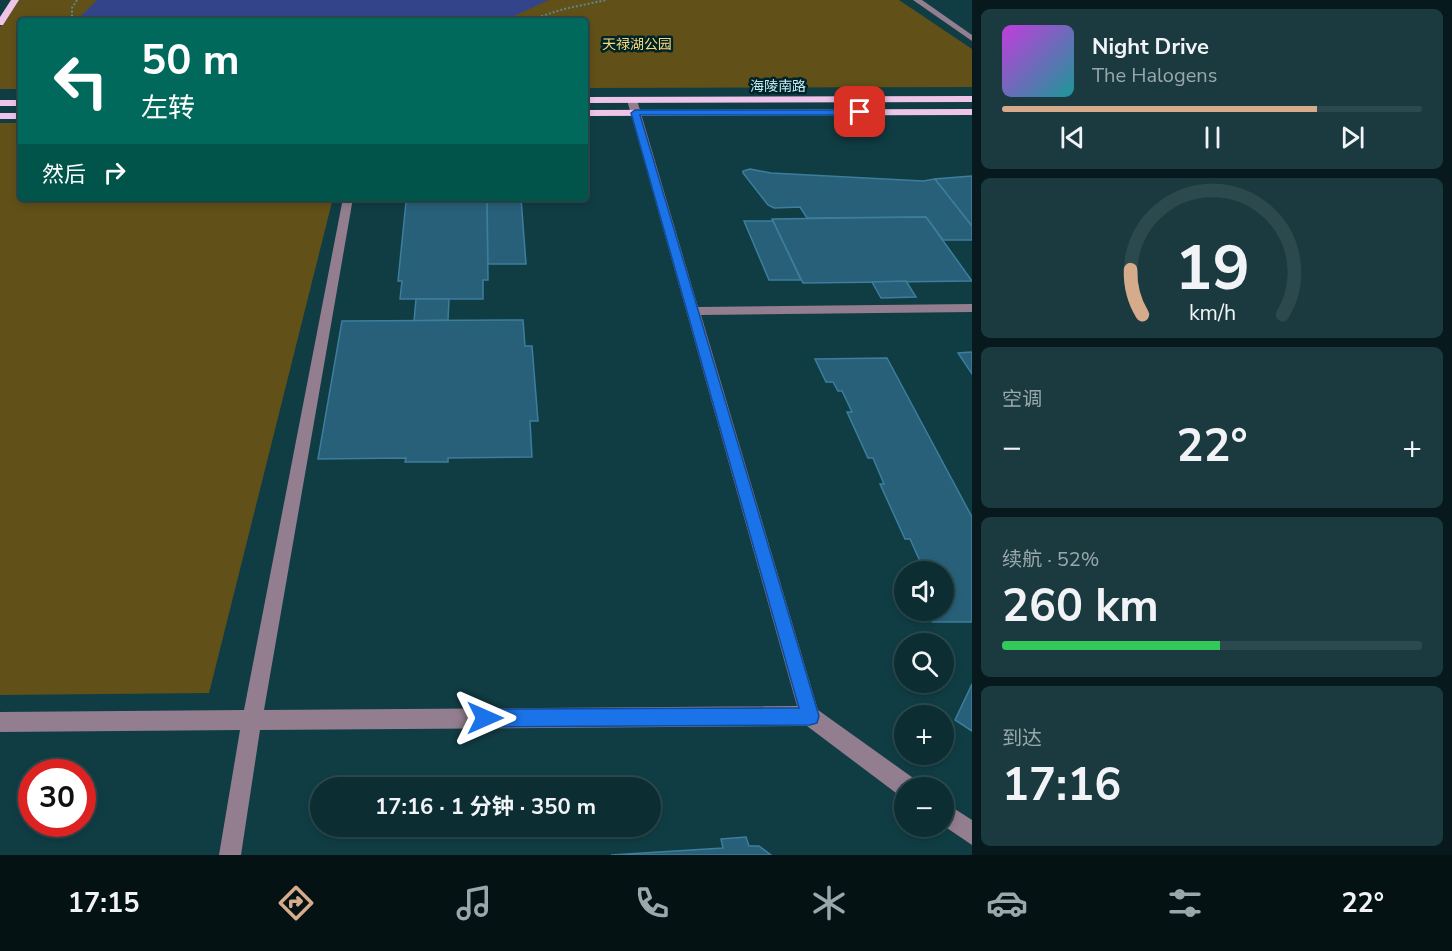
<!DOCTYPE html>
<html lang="zh">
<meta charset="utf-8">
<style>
:root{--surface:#0c2e33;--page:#1a3a3f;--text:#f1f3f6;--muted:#9aa8ac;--line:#2c4a4e;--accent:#d6ab8b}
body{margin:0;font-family:"Nunito Sans","Noto Sans SC",sans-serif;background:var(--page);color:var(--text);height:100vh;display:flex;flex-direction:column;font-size:22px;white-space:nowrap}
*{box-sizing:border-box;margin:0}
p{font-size:20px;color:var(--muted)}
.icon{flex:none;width:33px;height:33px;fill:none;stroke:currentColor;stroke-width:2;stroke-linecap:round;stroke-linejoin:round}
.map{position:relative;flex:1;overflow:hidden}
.details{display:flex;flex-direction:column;gap:9px;padding:9px;background:#07191c;width:480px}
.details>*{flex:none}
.top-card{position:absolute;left:18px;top:18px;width:570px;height:183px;border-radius:6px;box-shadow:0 3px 9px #0003,0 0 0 2px var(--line);background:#00695c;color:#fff;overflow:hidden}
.controls{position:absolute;left:894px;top:561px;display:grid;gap:12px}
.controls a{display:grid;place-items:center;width:60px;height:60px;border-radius:50%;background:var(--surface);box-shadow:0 3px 9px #0003,0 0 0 2px var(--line);font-size:30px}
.speed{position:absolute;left:18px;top:759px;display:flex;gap:12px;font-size:30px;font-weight:700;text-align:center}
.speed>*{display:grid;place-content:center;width:78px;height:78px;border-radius:50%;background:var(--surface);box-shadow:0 3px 9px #0003,0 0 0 2px var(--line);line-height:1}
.speed .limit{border:9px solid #d22;background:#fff;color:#111}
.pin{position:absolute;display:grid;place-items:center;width:51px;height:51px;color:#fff;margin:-26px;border-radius:12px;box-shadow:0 3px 9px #0006}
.me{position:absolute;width:66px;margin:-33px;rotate:90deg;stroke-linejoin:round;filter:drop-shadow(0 0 4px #0008)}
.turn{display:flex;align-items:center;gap:21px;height:126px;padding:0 24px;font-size:27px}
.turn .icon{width:78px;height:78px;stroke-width:2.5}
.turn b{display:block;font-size:42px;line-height:51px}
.then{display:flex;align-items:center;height:57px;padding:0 24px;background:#0003;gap:12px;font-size:22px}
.big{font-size:45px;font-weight:700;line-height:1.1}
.details .widget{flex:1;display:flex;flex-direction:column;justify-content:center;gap:9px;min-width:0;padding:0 21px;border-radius:9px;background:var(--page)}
.details .dial{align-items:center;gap:0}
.dial svg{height:156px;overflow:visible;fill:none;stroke:var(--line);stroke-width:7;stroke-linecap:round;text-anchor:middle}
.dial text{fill:var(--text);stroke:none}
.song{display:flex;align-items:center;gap:18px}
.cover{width:72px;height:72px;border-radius:9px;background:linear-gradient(135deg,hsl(290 70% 55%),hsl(180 70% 35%))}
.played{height:6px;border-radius:3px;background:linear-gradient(90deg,var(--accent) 75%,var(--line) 75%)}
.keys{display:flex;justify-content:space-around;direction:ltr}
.heat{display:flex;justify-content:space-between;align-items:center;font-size:33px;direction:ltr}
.charge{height:9px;border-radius:4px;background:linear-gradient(90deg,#34c759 52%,var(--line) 0)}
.trip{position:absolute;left:310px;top:777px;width:351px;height:60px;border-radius:30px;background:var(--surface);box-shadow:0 3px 9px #0003,0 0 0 2px var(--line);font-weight:700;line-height:60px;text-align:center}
.tab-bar{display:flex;height:96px;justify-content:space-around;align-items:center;background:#051214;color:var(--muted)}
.tab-bar .icon{width:42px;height:42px}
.tab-bar .on{color:var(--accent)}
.tab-bar b{font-size:27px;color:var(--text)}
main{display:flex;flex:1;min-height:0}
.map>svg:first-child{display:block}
</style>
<main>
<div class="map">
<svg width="972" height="855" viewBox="0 0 972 855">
<rect width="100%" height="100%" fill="#103d44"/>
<g fill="#615018">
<polygon points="19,0 899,0 972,49 972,87 585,88 585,21 21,21 21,89 0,89 0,27"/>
<polygon points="0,123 21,123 21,198 333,198 209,693 0,695"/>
</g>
<polygon fill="#33448b" points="97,0 549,0 503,21 76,21"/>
<g fill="#28607a" stroke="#3c7e9c" stroke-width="1.5">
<polygon points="750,169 771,173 923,181 935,179 972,226 972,240 943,240 926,217 807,218 800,207 774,208 768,205 743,173 743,171"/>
<polygon points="972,176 972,226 935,179"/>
<polygon points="401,198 487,198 488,280 483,280 483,299 400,299 402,281 398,281 406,202 401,202"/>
<polygon points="487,198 521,198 526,264 488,264"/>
<polygon points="926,217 972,281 803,283 772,219"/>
<polygon points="744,221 773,221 801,280 769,280"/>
<polygon points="906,281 916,297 881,298 872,282"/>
<polygon points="416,299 449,299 448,320 414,321"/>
<polygon points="523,320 525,346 532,346 538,421 530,421 532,457 448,458 448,462 405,462 406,458 318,459 342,321"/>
<polygon points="972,352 972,374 958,353"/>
<polygon points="887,358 972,517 972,622 932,622 927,610 944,610 944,572 920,572 919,570 924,570 910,539 905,539 880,484 884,484 873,458 868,458 847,412 852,412 842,391 838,391 833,382 826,382 815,359"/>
<polygon points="972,684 972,731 955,720"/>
<polygon points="746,837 749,846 759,846 771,855 611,855 723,848 721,839"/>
</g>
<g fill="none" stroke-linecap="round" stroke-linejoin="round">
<g stroke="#5e888f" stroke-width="2" stroke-dasharray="2 2" stroke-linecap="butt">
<polyline points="77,0 72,8 72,21 80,21"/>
<polyline points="526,21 564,9 606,0"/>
</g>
<g fill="#937e90" fill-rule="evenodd">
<polygon points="913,0 922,0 972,35 972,41"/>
<polygon points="632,97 637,100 698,307 972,304 972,312 701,315 818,710 916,780 918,788 904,788 904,797 900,796 807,726 260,730 241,855 219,855 240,730 0,732 0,712 244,710 343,198 353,198 264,710 797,706 627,100"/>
<polygon points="944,802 972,820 972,845 944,826"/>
</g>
<g fill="#efc4ea" fill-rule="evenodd">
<polygon points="11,0 19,0 3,25 0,25 0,17"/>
<polygon points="972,96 972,102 585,103 585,97"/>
<rect x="0" y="100" width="21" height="6"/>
<polygon points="972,109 972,115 585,116 585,110"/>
<rect x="0" y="113" width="21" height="6"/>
</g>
</g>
<polygon fill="#1a73e8" stroke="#114b97" stroke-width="1.5" points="635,110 860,110 864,112 860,115 640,115 819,716 817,723 810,725 485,727 478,724 476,718 478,711 485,709 799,708 631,113"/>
<g text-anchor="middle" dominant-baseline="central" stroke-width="5" stroke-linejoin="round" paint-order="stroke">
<g font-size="14" fill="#f9d879" stroke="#002328">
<text x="637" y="44">天禄湖公园</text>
</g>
<g font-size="14" fill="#c2e8f0" stroke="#002328">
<text x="778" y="86">海陵南路</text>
</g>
</g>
</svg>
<div class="controls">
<a><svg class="icon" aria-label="sound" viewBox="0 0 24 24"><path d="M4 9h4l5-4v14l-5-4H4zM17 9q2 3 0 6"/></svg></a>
<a><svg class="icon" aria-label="search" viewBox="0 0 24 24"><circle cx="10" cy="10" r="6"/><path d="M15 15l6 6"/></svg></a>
<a>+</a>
<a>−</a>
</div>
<div class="speed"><div class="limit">30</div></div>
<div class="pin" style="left:860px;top:112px;background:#d93025"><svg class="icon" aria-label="arrive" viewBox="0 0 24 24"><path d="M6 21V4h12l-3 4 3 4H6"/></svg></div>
<svg class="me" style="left:485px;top:718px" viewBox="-20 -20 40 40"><path d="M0-17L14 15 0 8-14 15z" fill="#1a73e8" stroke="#fff" stroke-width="4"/></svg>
<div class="trip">17:16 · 1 分钟 · 350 m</div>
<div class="top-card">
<div class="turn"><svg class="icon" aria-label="left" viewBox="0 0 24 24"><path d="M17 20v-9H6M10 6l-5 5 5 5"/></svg><div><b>50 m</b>左转</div></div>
<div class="then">然后<svg class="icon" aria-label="right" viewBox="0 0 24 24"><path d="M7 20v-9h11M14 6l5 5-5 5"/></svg></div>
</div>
</div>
<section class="details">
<div class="widget">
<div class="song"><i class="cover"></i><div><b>Night Drive</b><p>The Halogens</p></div></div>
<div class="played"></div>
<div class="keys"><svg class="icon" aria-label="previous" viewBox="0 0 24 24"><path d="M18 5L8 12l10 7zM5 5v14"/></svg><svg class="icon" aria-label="pause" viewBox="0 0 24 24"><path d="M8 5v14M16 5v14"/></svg><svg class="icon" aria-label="next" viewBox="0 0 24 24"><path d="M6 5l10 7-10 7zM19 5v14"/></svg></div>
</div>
<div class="widget dial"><svg viewBox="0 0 100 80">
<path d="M14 69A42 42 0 1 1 86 69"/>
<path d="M14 69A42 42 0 0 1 8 46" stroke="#d6ab8b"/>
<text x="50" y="56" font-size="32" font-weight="700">19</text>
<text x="50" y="72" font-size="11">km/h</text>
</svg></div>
<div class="widget"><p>空调</p>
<div class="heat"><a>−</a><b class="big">22°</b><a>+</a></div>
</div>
<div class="widget"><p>续航 · 52%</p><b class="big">260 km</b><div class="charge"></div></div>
<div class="widget"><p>到达</p><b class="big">17:16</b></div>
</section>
</main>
<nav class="tab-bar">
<b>17:15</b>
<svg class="icon on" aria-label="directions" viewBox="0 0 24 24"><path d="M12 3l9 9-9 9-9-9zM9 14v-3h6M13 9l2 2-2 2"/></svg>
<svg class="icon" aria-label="music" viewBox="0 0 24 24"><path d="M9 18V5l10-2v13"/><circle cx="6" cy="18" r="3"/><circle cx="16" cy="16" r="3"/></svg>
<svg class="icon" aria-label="phone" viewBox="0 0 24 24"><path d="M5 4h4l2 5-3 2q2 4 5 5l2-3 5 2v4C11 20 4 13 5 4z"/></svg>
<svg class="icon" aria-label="climate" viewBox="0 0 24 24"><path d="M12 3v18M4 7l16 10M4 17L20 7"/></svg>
<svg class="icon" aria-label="car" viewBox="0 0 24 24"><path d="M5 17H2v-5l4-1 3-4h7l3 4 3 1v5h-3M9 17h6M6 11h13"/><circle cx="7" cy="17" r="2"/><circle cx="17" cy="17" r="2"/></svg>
<svg class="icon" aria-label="filters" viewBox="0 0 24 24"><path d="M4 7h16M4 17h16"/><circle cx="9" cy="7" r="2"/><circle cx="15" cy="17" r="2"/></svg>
<b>22°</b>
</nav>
